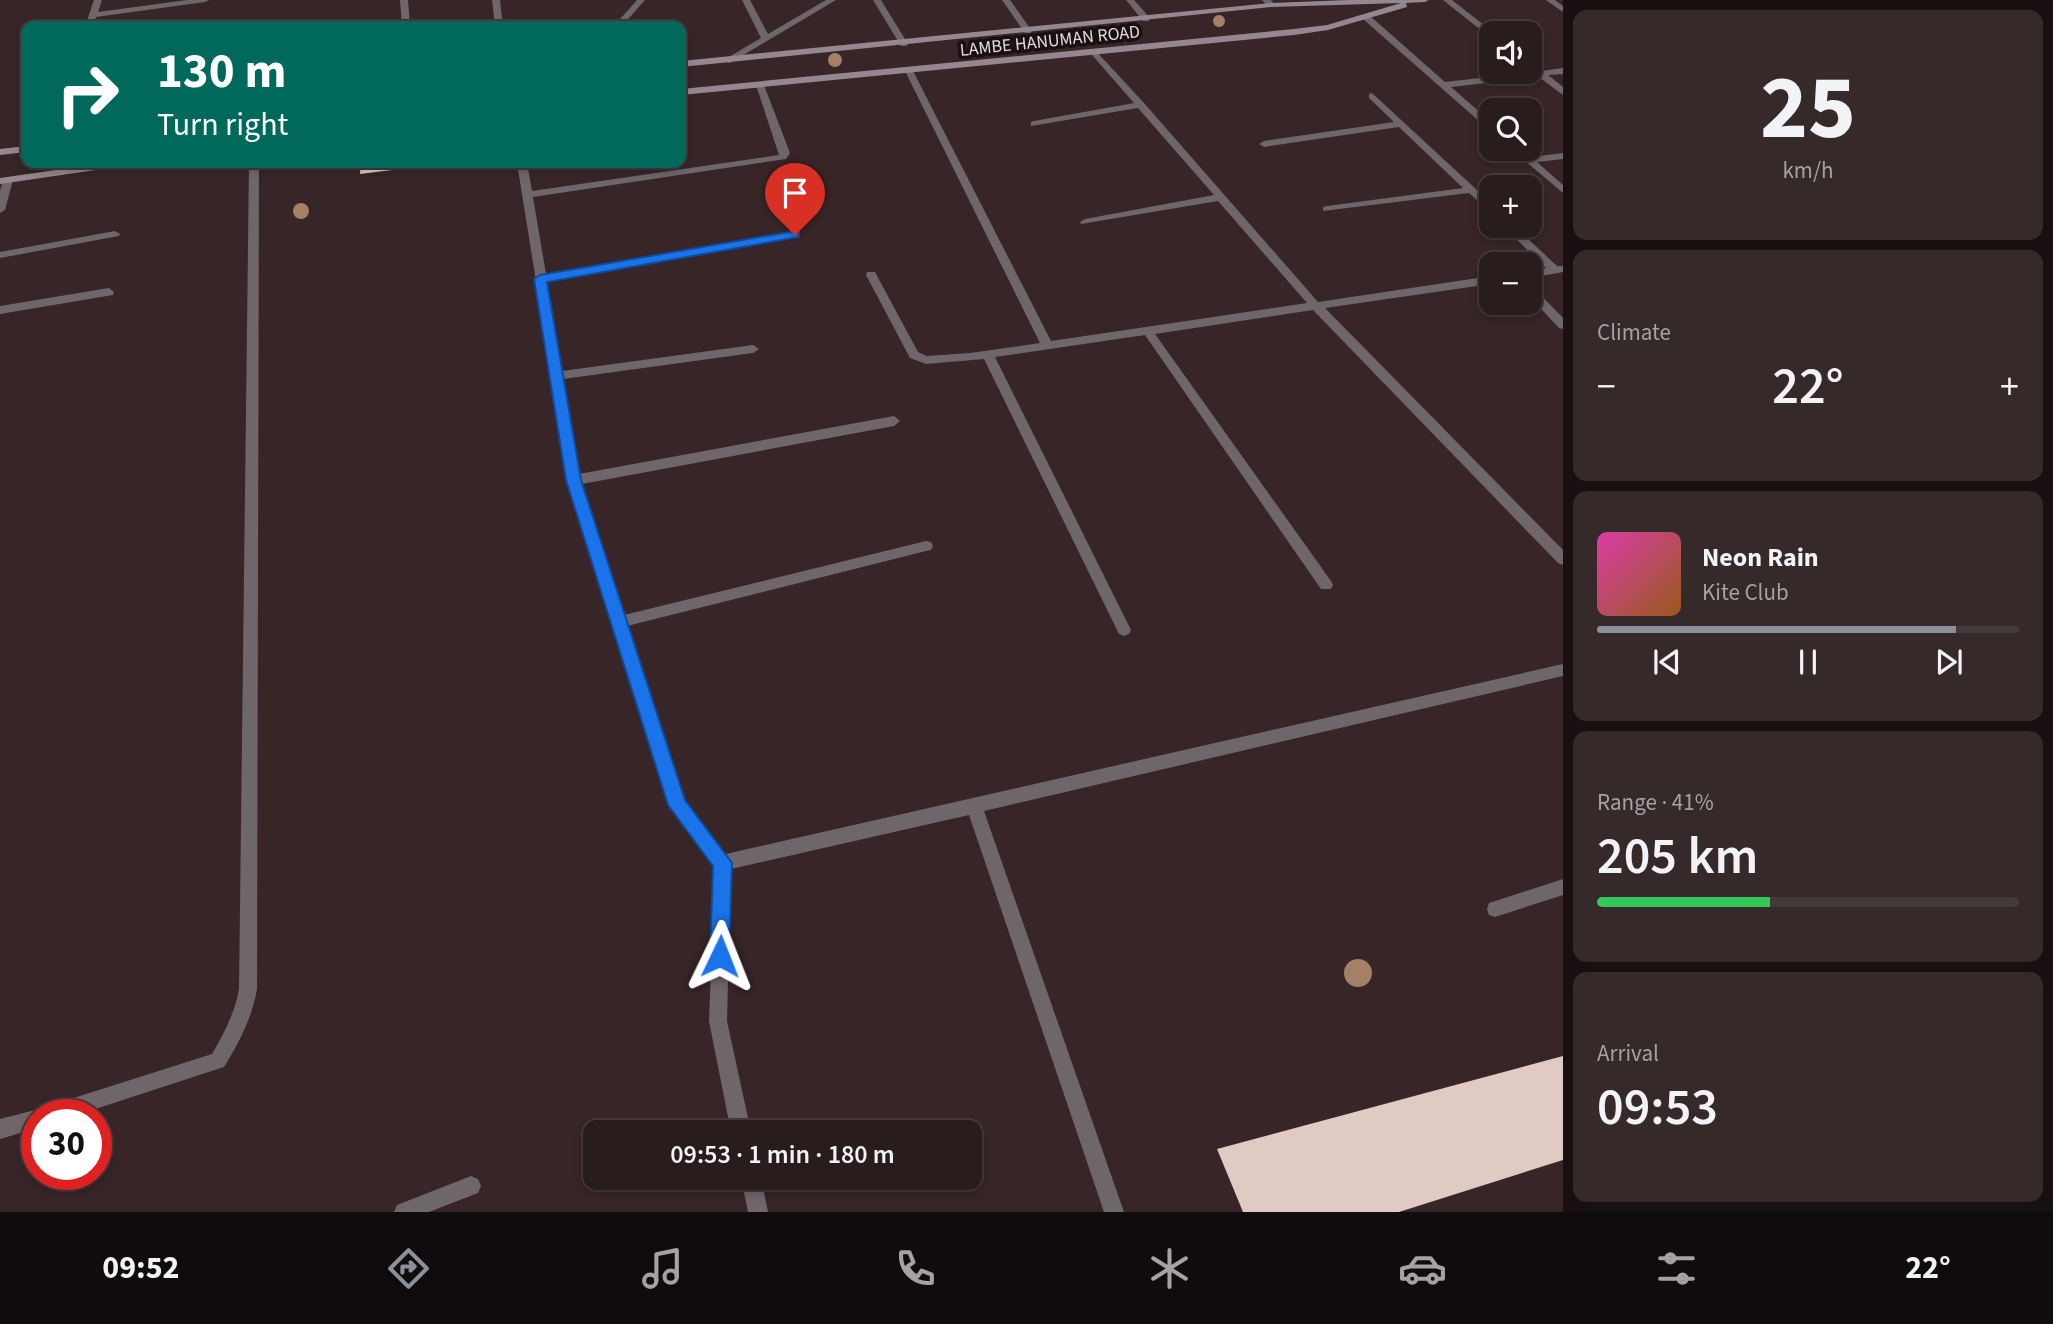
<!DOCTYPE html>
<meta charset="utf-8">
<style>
:root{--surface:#291c1d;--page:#35292a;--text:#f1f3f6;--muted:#a5a1a4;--line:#453a3b;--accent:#8c9099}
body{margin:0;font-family:"Source Sans 3",sans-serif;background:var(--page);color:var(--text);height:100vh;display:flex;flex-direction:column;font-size:26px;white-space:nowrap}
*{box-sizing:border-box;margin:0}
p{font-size:23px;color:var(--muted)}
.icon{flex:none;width:38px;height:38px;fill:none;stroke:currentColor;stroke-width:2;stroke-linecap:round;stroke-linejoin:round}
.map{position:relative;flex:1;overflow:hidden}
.panel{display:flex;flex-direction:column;gap:10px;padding:10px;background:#170f10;width:490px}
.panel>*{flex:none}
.guide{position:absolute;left:21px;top:21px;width:665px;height:147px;border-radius:14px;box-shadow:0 4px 10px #0003,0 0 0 2px var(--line);background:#00695c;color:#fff;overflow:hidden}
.tools{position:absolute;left:1479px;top:21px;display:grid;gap:14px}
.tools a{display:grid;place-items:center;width:63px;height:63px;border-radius:14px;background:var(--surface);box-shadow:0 4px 10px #0003,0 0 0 2px var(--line);font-size:35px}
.speed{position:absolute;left:21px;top:1099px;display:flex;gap:14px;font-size:35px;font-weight:700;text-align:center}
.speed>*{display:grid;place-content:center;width:91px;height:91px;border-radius:50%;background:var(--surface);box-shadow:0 4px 10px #0003,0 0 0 2px var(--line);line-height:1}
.speed .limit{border:10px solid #d22;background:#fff;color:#111}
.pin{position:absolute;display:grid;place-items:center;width:60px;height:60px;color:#fff;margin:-72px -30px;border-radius:50% 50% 50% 0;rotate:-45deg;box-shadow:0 0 7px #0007}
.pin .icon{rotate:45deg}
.me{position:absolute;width:77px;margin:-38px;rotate:2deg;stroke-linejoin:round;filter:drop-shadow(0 0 5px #0008)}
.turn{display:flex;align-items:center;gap:24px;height:147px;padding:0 21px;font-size:32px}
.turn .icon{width:91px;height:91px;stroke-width:2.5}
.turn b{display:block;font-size:49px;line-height:60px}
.big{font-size:52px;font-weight:600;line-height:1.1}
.panel .tile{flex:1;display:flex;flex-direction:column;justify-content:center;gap:10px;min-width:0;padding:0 24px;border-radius:14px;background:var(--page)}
.panel .dial{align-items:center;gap:0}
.dial b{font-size:91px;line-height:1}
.song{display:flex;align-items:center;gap:21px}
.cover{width:84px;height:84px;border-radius:10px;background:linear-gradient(135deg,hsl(320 70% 55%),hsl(30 70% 35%))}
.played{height:7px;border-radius:4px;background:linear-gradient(90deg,var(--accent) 85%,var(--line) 85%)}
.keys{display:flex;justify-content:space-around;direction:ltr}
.heat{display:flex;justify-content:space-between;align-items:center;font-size:38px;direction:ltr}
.charge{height:10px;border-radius:5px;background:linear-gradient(90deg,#34c759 41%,var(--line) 0)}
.trip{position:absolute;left:583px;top:1120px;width:399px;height:70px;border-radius:14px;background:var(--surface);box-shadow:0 4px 10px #0003,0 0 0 2px var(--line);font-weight:600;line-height:70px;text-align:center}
.tabs{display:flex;height:112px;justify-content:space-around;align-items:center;background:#100b0c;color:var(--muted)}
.tabs .icon{width:49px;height:49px}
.tabs .selected{color:var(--accent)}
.tabs b{font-size:32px;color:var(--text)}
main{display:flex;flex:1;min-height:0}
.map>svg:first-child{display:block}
</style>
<main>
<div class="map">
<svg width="1563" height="1212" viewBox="0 0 1563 1212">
<rect width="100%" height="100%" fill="#372527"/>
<g fill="#e1cac3">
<polygon points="361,163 440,163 440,164 360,174"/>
<polygon points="1563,1056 1563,1160 1399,1212 1243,1212 1217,1149"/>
</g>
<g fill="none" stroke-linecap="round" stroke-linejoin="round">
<g fill="#6e666b" fill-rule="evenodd">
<polygon points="94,0 102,0 98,12 187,0 209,0 205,2 96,17 93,26 85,26"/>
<polygon points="400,0 408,0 410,26 402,26"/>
<polygon points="492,0 500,0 503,26 495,26"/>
<polygon points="637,0 645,0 622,26 614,26"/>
<polygon points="742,0 750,0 768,34 826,0 836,0 730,63 727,62 727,58 761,38"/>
<polygon points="873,0 881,0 908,44 907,46 901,46"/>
<polygon points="1002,0 1010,0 1032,31 1031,33 1025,33"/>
<polygon points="1126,0 1134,0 1149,17 1149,21 1143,21"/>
<polygon points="1262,0 1271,0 1275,5 1268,7"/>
<polygon points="1443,0 1452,0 1494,33 1491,33 1491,38"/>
<polygon points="1546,0 1555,0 1563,6 1563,12"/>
<polygon points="1363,15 1369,15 1445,82 1533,72 1530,69 1530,62 1542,71 1563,68 1563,74 1548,75 1563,87 1563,95 1539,77 1451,87 1491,122 1491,130 1488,129 1363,19"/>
<polygon points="1095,50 1144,103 1318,302 1491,276 1491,284 1325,308 1563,550 1563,565 1558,563 1313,310 1155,334 1331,581 1333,585 1331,589 1321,589 1145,335 995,357 1131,630 1129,634 1124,636 1119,634 984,359 926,364 910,358 866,275 867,272 875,272 918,352 927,356 970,353 1040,343 905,71 909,68 913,71 1051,341 1307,303 1218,201 1081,224 1080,222 1085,219 1214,195 1138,108 1031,126 1031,122 1034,121 1134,103 1092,55 1091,53"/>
<polygon points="760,82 764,85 790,153 786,159 533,197 546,274 795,232 800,235 795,238 547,281 562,371 753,345 759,349 753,353 563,379 579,474 894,416 900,421 894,426 582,484 624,615 926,541 931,542 933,546 931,550 926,551 627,626 684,801 726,854 1563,664 1563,676 984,811 1124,1212 1104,1212 969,815 731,869 727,1021 751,1132 731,1132 709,1021 715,866 669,805 568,480 517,163 527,163 532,191 779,155 756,85"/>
<polygon points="1372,93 1491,203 1491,212 1469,193 1323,211 1323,207 1327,206 1463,188 1399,127 1264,147 1259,144 1264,141 1394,122 1369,98 1369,94"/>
<polygon points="1511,149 1521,149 1531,157 1563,153 1563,159 1537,162 1563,185 1563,193"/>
<path d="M249 163H259L257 989C252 1018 239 1043 224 1067L77 1115H37V1128L0 1139V1119L39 1109 212 1054C224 1033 235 1013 239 989Z"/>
<polygon points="8,177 13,180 5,210 0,213 0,191 3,180"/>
<polygon points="1503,226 1514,226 1557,266 1563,266 1563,272 1530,278 1530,272 1546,268"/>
<polygon points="115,231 120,234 119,236 0,258 0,252"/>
<polygon points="1530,287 1534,288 1563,318 1563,329 1559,328 1530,297"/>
<polygon points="109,288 114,292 113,295 0,314 0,306"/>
<polygon points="1563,879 1563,895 1495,917 1489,915 1487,909 1489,903"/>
<polygon points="471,1176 478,1179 481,1186 478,1193 429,1212 394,1212 397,1205"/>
<polygon points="741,1178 761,1178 768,1212 748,1212"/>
</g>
<g fill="#94878f" fill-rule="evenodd">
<polygon points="1349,0 1429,0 1425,2 1406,3 1407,7 1328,30 1294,35 681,95 681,89 1294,29 1327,25 1401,3 1271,7 681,67 681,61 1271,3"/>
<polygon points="26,146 26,152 0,155 0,149"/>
<polygon points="105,163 128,163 123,166 0,184 0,178"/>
</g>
</g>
<g fill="#a48166">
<circle cx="1219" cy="21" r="6"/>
<circle cx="1009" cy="42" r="6"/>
<circle cx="835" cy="60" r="7"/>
<circle cx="301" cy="211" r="8"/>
<circle cx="1358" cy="973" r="14"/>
</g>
<polygon fill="#1a73e8" stroke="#114b97" stroke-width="2" points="795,231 799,232 799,237 547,282 581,480 685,800 732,863 729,956 727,963 720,966 713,963 710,956 713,866 668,805 566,480 534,279 540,275"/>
<g text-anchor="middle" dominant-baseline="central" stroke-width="7" stroke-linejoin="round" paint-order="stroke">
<g font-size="18" fill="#e5d9da" stroke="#191012">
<text transform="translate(1050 41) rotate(-6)">LAMBE HANUMAN ROAD</text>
</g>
</g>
</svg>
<div class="tools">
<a><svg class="icon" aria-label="sound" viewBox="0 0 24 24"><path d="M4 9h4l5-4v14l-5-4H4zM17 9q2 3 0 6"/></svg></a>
<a><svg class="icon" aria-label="search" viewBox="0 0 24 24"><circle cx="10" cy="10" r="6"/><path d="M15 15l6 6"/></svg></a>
<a>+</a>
<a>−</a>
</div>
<div class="speed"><div class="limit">30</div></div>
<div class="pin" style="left:795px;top:235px;background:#d93025"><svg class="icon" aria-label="arrive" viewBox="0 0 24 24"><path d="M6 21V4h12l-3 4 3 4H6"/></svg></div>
<svg class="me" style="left:720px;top:956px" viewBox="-20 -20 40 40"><path d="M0-17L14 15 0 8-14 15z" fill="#1a73e8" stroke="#fff" stroke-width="4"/></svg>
<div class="trip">09:53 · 1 min · 180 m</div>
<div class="guide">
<div class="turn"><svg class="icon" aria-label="right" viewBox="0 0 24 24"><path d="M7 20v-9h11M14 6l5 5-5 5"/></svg><div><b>130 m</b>Turn right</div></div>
</div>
</div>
<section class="panel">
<div class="tile dial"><b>25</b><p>km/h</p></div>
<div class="tile"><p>Climate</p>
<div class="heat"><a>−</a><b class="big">22°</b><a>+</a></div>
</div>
<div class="tile">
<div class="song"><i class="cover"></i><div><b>Neon Rain</b><p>Kite Club</p></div></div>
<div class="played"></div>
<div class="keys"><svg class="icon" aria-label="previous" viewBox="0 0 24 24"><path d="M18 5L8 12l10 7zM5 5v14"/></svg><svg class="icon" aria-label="pause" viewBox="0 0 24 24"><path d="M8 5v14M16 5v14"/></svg><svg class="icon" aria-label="next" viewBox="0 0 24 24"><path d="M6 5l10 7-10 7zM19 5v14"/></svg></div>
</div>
<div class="tile"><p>Range · 41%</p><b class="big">205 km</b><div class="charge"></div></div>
<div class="tile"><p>Arrival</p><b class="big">09:53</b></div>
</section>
</main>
<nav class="tabs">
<b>09:52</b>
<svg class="icon selected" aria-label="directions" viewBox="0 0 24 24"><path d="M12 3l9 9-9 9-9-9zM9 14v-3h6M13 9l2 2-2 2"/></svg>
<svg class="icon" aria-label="music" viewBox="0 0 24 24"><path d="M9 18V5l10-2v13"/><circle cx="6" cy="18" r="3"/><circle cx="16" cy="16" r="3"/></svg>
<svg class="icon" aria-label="phone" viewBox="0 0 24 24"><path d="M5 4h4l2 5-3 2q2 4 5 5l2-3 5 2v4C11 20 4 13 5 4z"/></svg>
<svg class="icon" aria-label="climate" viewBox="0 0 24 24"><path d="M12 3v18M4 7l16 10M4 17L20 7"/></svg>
<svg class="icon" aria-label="car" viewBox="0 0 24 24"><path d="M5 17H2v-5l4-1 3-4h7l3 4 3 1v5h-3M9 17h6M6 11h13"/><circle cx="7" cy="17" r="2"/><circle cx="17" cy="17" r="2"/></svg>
<svg class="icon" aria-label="filters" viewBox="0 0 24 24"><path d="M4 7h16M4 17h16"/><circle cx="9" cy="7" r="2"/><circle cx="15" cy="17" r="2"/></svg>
<b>22°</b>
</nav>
